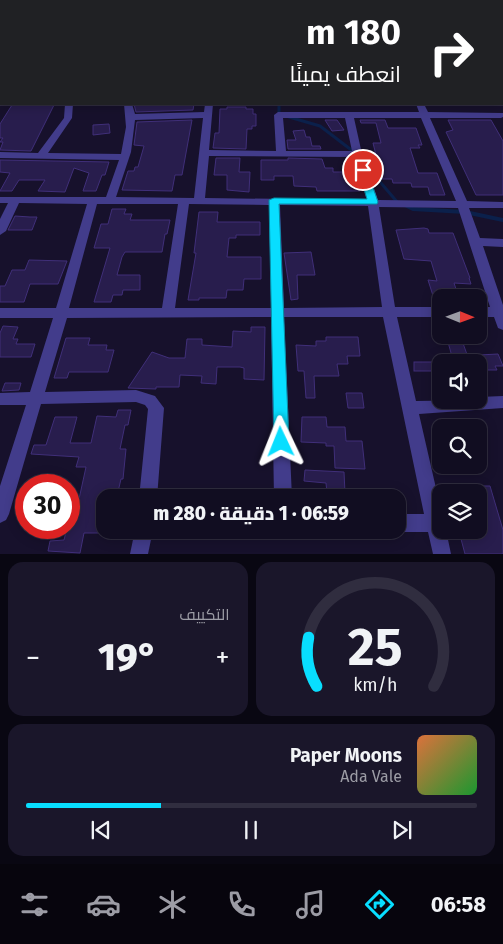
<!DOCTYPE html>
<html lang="ar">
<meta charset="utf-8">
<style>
:root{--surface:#110d21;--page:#1a162a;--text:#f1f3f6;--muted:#9c9ca5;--line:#302d3f;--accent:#08deff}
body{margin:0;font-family:"Fira Sans",Cairo,sans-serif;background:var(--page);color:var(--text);direction:rtl;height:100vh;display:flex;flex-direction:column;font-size:19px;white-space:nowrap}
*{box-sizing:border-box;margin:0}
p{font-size:16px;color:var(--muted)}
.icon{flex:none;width:28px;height:28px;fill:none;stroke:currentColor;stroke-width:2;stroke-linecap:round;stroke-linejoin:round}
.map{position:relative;height:554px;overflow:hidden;direction:ltr}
.side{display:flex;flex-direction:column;gap:8px;padding:8px;background:#090712;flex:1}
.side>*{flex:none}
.top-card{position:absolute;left:0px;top:0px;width:504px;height:105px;box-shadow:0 2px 12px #0003,0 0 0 1px var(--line);direction:rtl;background:#202124;color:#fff;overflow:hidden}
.needle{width:32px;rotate:91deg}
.fabs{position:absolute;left:432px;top:289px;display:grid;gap:10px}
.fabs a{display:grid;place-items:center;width:55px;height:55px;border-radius:10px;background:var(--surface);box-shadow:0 2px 12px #0003,0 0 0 1px var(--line);font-size:25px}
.speed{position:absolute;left:15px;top:474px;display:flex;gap:10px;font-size:25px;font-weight:700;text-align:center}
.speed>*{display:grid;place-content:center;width:65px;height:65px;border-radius:50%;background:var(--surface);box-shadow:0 2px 12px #0003,0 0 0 1px var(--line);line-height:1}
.speed .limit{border:8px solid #d22;background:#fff;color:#111}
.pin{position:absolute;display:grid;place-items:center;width:42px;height:42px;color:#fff;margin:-21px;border:2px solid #fff;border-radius:50%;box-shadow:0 1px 5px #0007}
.me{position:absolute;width:55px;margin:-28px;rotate:358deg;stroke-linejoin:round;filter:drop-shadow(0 0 4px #0008)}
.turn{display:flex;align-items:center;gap:18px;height:105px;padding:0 20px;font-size:22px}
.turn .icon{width:65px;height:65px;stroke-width:2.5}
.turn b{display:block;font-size:35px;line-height:42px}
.big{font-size:38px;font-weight:800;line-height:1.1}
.side .widget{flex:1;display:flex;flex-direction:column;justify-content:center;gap:8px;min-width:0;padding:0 18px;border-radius:15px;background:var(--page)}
.side .dial{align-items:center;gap:0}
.dial svg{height:130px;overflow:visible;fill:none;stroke:var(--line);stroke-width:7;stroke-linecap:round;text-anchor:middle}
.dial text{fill:var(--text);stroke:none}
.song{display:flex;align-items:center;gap:15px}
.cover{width:60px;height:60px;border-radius:8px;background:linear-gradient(135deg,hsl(20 70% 55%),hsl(130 70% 35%))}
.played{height:5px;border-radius:2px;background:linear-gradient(90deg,var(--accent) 30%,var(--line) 30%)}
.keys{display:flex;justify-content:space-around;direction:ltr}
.heat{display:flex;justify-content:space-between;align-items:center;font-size:28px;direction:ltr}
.side .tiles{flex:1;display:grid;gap:8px;grid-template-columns:1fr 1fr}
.widget:last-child{grid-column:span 2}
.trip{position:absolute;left:96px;top:489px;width:310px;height:50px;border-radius:15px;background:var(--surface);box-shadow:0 2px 12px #0003,0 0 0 1px var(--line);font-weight:800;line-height:50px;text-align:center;direction:rtl}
.dock{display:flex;height:80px;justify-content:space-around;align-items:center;background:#07050d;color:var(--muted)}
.dock .icon{width:35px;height:35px}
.dock .selected{color:var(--accent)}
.dock b{font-size:22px;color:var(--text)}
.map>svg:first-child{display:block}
</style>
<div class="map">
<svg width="503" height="554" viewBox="0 0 503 554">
<rect width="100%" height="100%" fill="#17112c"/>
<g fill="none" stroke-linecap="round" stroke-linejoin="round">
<g stroke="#0b204b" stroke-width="3">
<polyline points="279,104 279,116"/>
<polyline points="289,117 320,126 354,152"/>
<polyline points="364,163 398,203"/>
</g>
<polyline stroke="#0b204b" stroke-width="4" points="407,206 413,209 465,212 503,220"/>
</g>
<g fill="#281d4d" stroke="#402f79">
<polygon points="16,104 54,105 31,151 0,150 3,142 0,142 3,138 0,138 0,124 12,105"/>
<polygon points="134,104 194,104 193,110 136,112"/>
<polygon points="227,107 246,107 246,109 253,109 253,114 256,114 256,126 252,126 252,129 247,129 246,149 213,148 215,133 219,133 220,109 227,109"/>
<polygon points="192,120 182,175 175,175 172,191 122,190 128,171 134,171 135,167 138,167 144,146 134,145 137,122"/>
<polygon points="325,120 337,120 344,130 332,131"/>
<polygon points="360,120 385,120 388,128 416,128 422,145 418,145 420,148 410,148 418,173 437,173 445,195 430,195 428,187 412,187 411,183 393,183 392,179 382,179 373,143 381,143 376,123 361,123"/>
<polygon points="448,120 491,120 503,141 503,195 476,195 446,132 453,130"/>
<polygon points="109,124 110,133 93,135 93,125"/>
<polygon points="304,130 306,137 310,137 312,146 320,146 321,149 288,149 287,140 296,140 293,131"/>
<polygon points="216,158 240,158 239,172 250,172 249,192 227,190 227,175 214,175"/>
<polygon points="288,158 322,159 325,168 333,168 333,172 356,172 360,191 317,191 316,187 294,186 293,176 274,176 274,180 261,180 261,160 288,160"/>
<polygon points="0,160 109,162 105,175 102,175 96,191 83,191 89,173 74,168 65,192 38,191 45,180 19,180 12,191 0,191 10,173 0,172"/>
<polygon points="112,209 126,209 124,214 132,214 130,220 170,220 167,234 165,234 162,252 125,252 122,257 117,275 140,275 140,290 123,290 122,295 113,295 111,302 94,302 110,248 94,248 101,224 108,224"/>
<polygon points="199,212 218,212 217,222 260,222 260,235 236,235 236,238 229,238 227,257 261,257 261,279 244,279 243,290 227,290 226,298 199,298 199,300 188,300 196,253 194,253"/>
<polygon points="15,216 30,217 37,217 32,230 8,230"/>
<polygon points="424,228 428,229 429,233 453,233 470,278 469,278 471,284 454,283 459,298 441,298 441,305 436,305 428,280 437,281 431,261 404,259 396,230"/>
<polygon points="311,252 315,275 297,275 298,299 291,300 284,253"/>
<polygon points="29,260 67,261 58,284 30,284 24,302 0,302 0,286 5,286 12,270 25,270"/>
<polygon points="3,326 18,327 13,339 18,339 16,344 35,344 31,357 0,357 0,333"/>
<polygon points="251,327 265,327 264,380 244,379 244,368 240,367 217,367 216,384 201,383 202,376 180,375 179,387 156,387 156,389 128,388 152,352 169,358 185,358 187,339 202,339 202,345 232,347 233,331 251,332"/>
<polygon points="446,335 460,335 469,360 453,360"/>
<polygon points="326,337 358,337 360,356 347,356 348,364 337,364 339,376 314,376 315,398 306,398 304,371 298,371 296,345 316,346 316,341 326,341"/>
<polygon points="66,338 90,338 88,345 107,345 106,350 114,350 108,372 69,372 67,378 54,378"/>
<polygon points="498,354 503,366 495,366 497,370 479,370 479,355"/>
<rect x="414" y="362" width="27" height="9"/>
<polygon points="5,383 21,383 19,390 2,391"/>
<polygon points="346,393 362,393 364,408 348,408"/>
<polygon points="118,410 131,410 128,425 125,425 120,449 126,449 123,479 121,479 117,496 107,495 105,498 100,533 84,533 80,553 48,551 50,541 64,540 67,528 69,528 69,513 76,513 86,467 76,467 79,457 31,454 34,445 46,445 55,417 77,417 70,443 91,443 97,416 116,417"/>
<polygon points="302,417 326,417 327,427 345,427 346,441 362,441 365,469 335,468 334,446 326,446 326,443 301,442"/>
<polygon points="305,470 344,472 345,493 327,493 326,483 304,481"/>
<polygon points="479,486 490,486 503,530 503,554 465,554 461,539 476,539 473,530 479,530"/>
</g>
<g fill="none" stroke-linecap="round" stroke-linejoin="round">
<g fill="#423c8b" fill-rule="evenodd">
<polygon points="18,0 24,0 25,1 19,1"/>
<polygon points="64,0 70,0 71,1 65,1"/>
<rect x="169" y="0" width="6" height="1"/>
<rect x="218" y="0" width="6" height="1"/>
<polygon points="322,0 328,0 329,1 323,1"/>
<polygon points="375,0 381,0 382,1 376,1"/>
<polygon points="428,0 434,0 435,1 429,1"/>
<polygon points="477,0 483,0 484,1 478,1"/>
<rect x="502" y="26" width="1" height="4"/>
<rect x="0" y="54" width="1" height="4"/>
<rect x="502" y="63" width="1" height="4"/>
<rect x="0" y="81" width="1" height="4"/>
<polygon points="1,92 1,99 0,100 0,93"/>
<path d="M65 104H73L72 118 48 153 121 154 126 127 124 104H132L135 114 204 112 205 104H213L209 150 276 151 274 115 278 112H419L416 104H424L428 112 503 113V117L501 118H430L467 201 503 202V208H469L480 238 503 239V247L483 246 503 305V330L498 328 494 317H479V307H490L458 208 379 207 395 307H441V317H397L416 401 479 400V397L503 396V408L419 414 441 510V530H446L451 554H433L428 532H398L394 530H398V514H424L383 317H284L292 498H274L271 317 67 318 45 392 136 390 155 396 164 408 157 498H139L148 409 145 405 136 402 41 404 9 514 6 520 0 523V486L26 405H0V393L30 392 53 318H0V308H56L87 204 19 203 6 231 0 235V219L8 203H0V197H106L119 160 0 158V152L38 153 64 118ZM203 118 194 198 116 197 131 152 135 120ZM283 118H345L352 151H286ZM354 118H421L456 201 378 200 362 154ZM209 156 353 157 367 200 205 198ZM97 204H178L162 308H69ZM189 204 269 205 271 308H175ZM280 205 368 206 382 307 284 308Z"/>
<polygon points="135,530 153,530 148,554 130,554"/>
</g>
<g fill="#7b73ff" fill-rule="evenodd">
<rect x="502" y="11" width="1" height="4"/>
<rect x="0" y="12" width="1" height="4"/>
</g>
</g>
<polygon fill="#08deff" stroke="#0590a6" points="363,167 367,170 378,202 377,204 279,204 289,442 286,447 281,449 276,447 274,442 269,200 274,198 367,199 358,170"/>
</svg>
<div class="fabs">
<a><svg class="needle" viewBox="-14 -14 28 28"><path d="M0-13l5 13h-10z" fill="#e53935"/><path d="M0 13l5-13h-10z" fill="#9c9ca5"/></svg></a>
<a><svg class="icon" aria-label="sound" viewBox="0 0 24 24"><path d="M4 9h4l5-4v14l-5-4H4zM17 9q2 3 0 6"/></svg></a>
<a><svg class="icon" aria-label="search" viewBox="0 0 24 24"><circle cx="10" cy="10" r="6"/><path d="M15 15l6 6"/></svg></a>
<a><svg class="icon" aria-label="layers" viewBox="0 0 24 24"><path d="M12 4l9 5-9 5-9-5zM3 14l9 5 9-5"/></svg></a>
</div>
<div class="speed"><div class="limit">30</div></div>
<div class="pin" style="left:363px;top:170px;background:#d93025"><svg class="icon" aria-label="arrive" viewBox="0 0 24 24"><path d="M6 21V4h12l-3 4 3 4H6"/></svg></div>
<svg class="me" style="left:281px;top:442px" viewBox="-20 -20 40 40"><path d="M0-17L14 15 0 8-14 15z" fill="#08deff" stroke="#fff" stroke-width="4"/></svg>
<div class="trip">06:59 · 1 دقيقة · 280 m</div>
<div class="top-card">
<div class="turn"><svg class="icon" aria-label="right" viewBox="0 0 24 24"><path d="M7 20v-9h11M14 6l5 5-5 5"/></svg><div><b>180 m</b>انعطف يمينًا</div></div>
</div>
</div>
<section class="side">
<div class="tiles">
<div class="widget dial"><svg viewBox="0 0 100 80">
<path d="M14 69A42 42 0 1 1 86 69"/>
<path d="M14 69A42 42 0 0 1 9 39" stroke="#08deff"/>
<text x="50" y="56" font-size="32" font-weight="700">25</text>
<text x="50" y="72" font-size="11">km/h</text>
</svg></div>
<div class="widget"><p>التكييف</p>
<div class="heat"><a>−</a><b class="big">19°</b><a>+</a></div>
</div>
<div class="widget">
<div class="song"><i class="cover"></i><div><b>Paper Moons</b><p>Ada Vale</p></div></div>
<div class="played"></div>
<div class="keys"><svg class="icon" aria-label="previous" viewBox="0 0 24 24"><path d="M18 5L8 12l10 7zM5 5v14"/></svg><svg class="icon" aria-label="pause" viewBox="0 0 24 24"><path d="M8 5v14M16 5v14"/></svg><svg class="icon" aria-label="next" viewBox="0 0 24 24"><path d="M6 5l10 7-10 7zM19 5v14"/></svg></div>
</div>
</div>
</section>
<nav class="dock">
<b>06:58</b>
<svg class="icon selected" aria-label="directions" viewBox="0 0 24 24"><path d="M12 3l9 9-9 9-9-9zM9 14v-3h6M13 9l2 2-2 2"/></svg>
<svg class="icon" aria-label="music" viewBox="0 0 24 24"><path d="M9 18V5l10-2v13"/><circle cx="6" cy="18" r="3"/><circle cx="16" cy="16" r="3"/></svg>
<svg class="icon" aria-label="phone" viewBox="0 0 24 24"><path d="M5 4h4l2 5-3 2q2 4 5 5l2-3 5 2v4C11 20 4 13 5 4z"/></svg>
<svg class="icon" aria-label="climate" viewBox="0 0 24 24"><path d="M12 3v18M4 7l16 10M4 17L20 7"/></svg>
<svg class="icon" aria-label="car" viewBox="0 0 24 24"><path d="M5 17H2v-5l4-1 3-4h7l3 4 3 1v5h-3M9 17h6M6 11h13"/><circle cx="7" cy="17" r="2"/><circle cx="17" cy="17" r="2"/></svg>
<svg class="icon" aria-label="filters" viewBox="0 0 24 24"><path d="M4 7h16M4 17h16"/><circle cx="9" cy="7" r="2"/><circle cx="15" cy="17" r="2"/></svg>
</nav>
